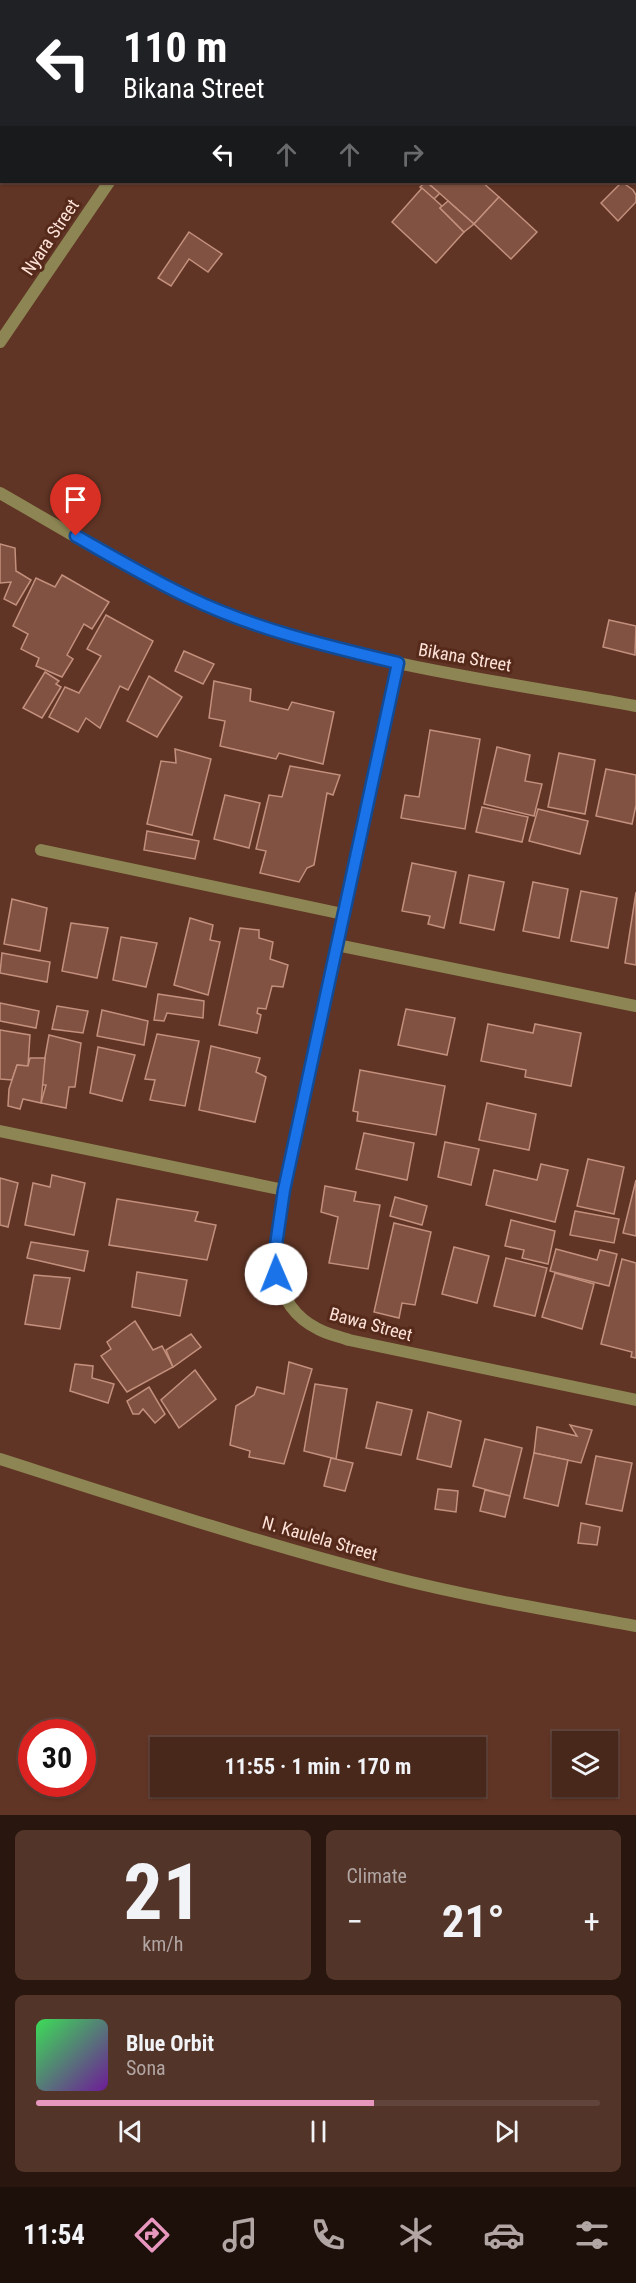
<!DOCTYPE html>
<meta charset="utf-8">
<style>
:root{--surface:#49281c;--page:#533429;--text:#f1f3f6;--muted:#b1a6a3;--line:#61443b;--accent:#e797bd}
body{margin:0;font-family:"Roboto Condensed",sans-serif;background:var(--page);color:var(--text);height:100vh;display:flex;flex-direction:column;font-size:22px;white-space:nowrap}
*{box-sizing:border-box;margin:0}
p{font-size:20px;color:var(--muted)}
.icon{flex:none;width:33px;height:33px;fill:none;stroke:currentColor;stroke-width:2;stroke-linecap:round;stroke-linejoin:round}
.map{position:relative;height:1815px;overflow:hidden}
.sheet{display:flex;flex-direction:column;gap:15px;padding:15px;background:#28160f;flex:1}
.sheet>*{flex:none}
.guide{position:absolute;left:0px;top:0px;width:636px;height:183px;box-shadow:0 2px 4px #0004,0 0 0 2px var(--line);background:#202124;color:#fff;overflow:hidden}
.controls{position:absolute;left:552px;top:1731px;display:grid;gap:12px}
.controls a{display:grid;place-items:center;width:66px;height:66px;border-radius:0px;background:var(--surface);box-shadow:0 2px 4px #0004,0 0 0 2px var(--line);font-size:30px}
.speed{position:absolute;left:18px;top:1719px;display:flex;gap:12px;font-size:30px;font-weight:700;text-align:center}
.speed>*{display:grid;place-content:center;width:78px;height:78px;border-radius:50%;background:var(--surface);box-shadow:0 2px 4px #0004,0 0 0 2px var(--line);line-height:1}
.speed .limit{border:9px solid #d22;background:#fff;color:#111}
.pin{position:absolute;display:grid;place-items:center;width:51px;height:51px;color:#fff;margin:-62px -26px;border-radius:50% 50% 50% 0;rotate:-45deg;box-shadow:0 0 6px #0007}
.pin .icon{rotate:45deg}
.me{position:absolute;width:66px;margin:-33px;rotate:359deg;stroke-linejoin:round;filter:drop-shadow(0 0 4px #0008)}
.turn{display:flex;align-items:center;gap:21px;height:126px;padding:0 24px;font-size:27px}
.turn .icon{width:78px;height:78px;stroke-width:2.5}
.turn b{display:block;font-size:42px;line-height:51px}
.lanes{display:flex;align-items:center;height:57px;padding:0 24px;background:#0003;justify-content:center;gap:30px;direction:ltr}
.lanes .off{opacity:.35}
.big{font-size:45px;font-weight:700;line-height:1.1}
.sheet .card{flex:1;display:flex;flex-direction:column;justify-content:center;gap:9px;min-width:0;padding:0 21px;border-radius:9px;background:var(--page)}
.sheet .dial{align-items:center;gap:0}
.dial b{font-size:78px;line-height:1}
.song{display:flex;align-items:center;gap:18px}
.cover{width:72px;height:72px;border-radius:9px;background:linear-gradient(135deg,hsl(130 70% 55%),hsl(280 70% 35%))}
.played{height:6px;border-radius:3px;background:linear-gradient(90deg,var(--accent) 60%,var(--line) 60%)}
.keys{display:flex;justify-content:space-around;direction:ltr}
.heat{display:flex;justify-content:space-between;align-items:center;font-size:33px;direction:ltr}
.sheet .tiles{flex:1;display:grid;gap:15px;grid-template-columns:1fr 1fr}
.card:last-child{grid-column:span 2}
.trip{position:absolute;left:150px;top:1737px;width:336px;height:60px;border-radius:0px;background:var(--surface);box-shadow:0 2px 4px #0004,0 0 0 2px var(--line);font-weight:700;line-height:60px;text-align:center}
.dock{display:flex;height:96px;justify-content:space-around;align-items:center;background:#1d100b;color:var(--muted)}
.dock .icon{width:42px;height:42px}
.dock .on{color:var(--accent)}
.dock b{font-size:27px;color:var(--text)}
.map>svg:first-child{display:block}
</style>
<div class="map">
<svg width="636" height="1815" viewBox="0 0 636 1815">
<rect width="100%" height="100%" fill="#613525"/>
<g fill="#815241" stroke="#c4907e" stroke-width="1.5">
<polygon points="426,182 440,193 434,199 420,187"/>
<polygon points="427,182 482,182 499,197 474,224"/>
<polygon points="622,182 633,190 636,195 636,202 618,221 601,203"/>
<polygon points="422,188 442,206 440,208 464,232 436,263 392,222"/>
<polygon points="499,197 537,232 511,259 474,224"/>
<polygon points="448,201 474,224 464,232 440,208"/>
<polygon points="189,232 222,254 208,272 189,259 171,286 158,278"/>
<polygon points="0,544 15,548 16,571 31,580 16,605 4,599 11,582 0,583"/>
<polygon points="62,575 109,602 92,629 84,624 67,655 73,659 62,677 36,666 39,658 21,649 28,634 13,626 36,578 55,587"/>
<polygon points="106,615 153,641 128,690 120,686 100,728 86,718 78,732 49,717 65,687 79,693 101,656 87,649"/>
<polygon points="609,620 636,626 635,655 603,647"/>
<polygon points="184,651 214,664 203,684 175,671"/>
<polygon points="45,672 59,681 56,684 61,687 42,718 23,708"/>
<polygon points="149,676 182,697 157,737 127,721"/>
<polygon points="214,681 251,689 250,701 288,710 292,702 334,712 323,764 279,753 276,759 220,746 225,721 209,718"/>
<polygon points="430,730 480,739 465,829 401,818 405,795 419,797"/>
<polygon points="497,747 530,755 525,781 542,784 534,816 484,804"/>
<polygon points="175,749 211,759 192,835 147,824 161,761 176,763"/>
<polygon points="559,753 595,760 585,814 548,807"/>
<polygon points="290,766 340,775 333,795 327,793 314,865 307,868 299,882 260,873 266,851 256,849 269,795 282,797"/>
<polygon points="606,769 636,775 636,805 632,824 596,816"/>
<polygon points="225,795 260,803 249,848 214,839"/>
<polygon points="482,807 528,817 522,842 476,832"/>
<polygon points="538,809 588,821 580,854 529,841"/>
<polygon points="147,831 199,841 195,859 144,850"/>
<polygon points="412,863 456,872 444,928 428,924 430,916 402,911"/>
<polygon points="469,875 504,882 494,930 460,923"/>
<polygon points="533,882 568,889 559,938 523,931"/>
<polygon points="581,891 617,898 608,948 571,941"/>
<polygon points="636,892 636,965 625,963"/>
<polygon points="12,899 47,908 40,951 4,944"/>
<polygon points="190,918 213,925 210,940 220,942 208,995 174,985"/>
<polygon points="71,923 108,928 97,978 62,971"/>
<polygon points="240,928 259,930 259,938 273,942 270,959 288,965 283,987 272,986 266,1009 258,1008 257,1013 261,1015 257,1033 219,1025"/>
<polygon points="121,937 157,943 146,987 113,980"/>
<polygon points="2,953 50,962 47,982 0,973"/>
<polygon points="158,994 204,1001 203,1018 167,1013 164,1021 154,1020"/>
<polygon points="0,1003 39,1011 36,1028 0,1021"/>
<polygon points="57,1006 88,1011 83,1033 52,1029"/>
<polygon points="406,1009 455,1018 447,1055 398,1045"/>
<polygon points="102,1010 148,1021 144,1045 97,1036"/>
<polygon points="488,1024 533,1033 535,1024 581,1033 571,1086 525,1077 526,1070 481,1061"/>
<polygon points="0,1030 30,1035 28,1066 17,1065 12,1080 0,1079"/>
<polygon points="157,1034 199,1041 185,1106 150,1100 155,1080 145,1079"/>
<polygon points="49,1035 81,1043 75,1087 69,1087 66,1108 41,1103 46,1085 40,1085"/>
<polygon points="211,1046 260,1058 256,1072 266,1077 255,1122 199,1110"/>
<polygon points="98,1047 135,1055 122,1101 90,1093"/>
<polygon points="30,1058 45,1058 41,1103 23,1099 20,1109 8,1106 9,1089 17,1065 28,1066"/>
<polygon points="360,1070 445,1086 436,1135 357,1121 358,1112 353,1111"/>
<polygon points="487,1103 536,1114 529,1150 479,1140"/>
<polygon points="364,1133 414,1143 407,1180 356,1169"/>
<polygon points="445,1142 479,1149 471,1185 438,1177"/>
<polygon points="588,1159 624,1167 614,1214 577,1206"/>
<polygon points="541,1164 568,1170 555,1222 486,1205 494,1170 537,1180"/>
<polygon points="52,1175 85,1183 74,1235 25,1225 33,1183 50,1187"/>
<polygon points="0,1178 18,1183 8,1227 0,1225"/>
<polygon points="636,1180 636,1236 623,1233"/>
<polygon points="325,1186 356,1192 354,1201 380,1205 368,1269 329,1263 338,1217 321,1212"/>
<polygon points="395,1197 427,1206 422,1225 390,1216"/>
<polygon points="117,1199 198,1212 195,1221 216,1225 207,1260 109,1245"/>
<polygon points="575,1211 619,1219 614,1243 570,1235"/>
<polygon points="511,1220 555,1231 548,1264 522,1258 524,1250 505,1246"/>
<polygon points="394,1223 431,1232 415,1305 402,1303 399,1318 374,1312"/>
<polygon points="31,1242 88,1251 84,1271 27,1258"/>
<polygon points="454,1247 489,1256 477,1303 442,1294"/>
<polygon points="556,1249 597,1260 600,1250 617,1254 609,1286 550,1271"/>
<polygon points="506,1258 547,1268 535,1316 494,1306"/>
<polygon points="622,1259 636,1263 636,1358 631,1357 632,1352 601,1344"/>
<polygon points="137,1272 187,1280 180,1316 132,1307"/>
<polygon points="555,1273 594,1284 582,1329 542,1317"/>
<polygon points="34,1275 70,1278 60,1329 25,1324"/>
<polygon points="135,1321 153,1350 162,1346 173,1367 127,1392 101,1356 111,1349 107,1342"/>
<polygon points="191,1334 201,1347 173,1367 166,1350"/>
<polygon points="289,1362 312,1369 284,1464 249,1457 250,1451 230,1445 236,1406 254,1395 257,1387 284,1394"/>
<polygon points="75,1364 93,1366 92,1378 114,1384 108,1403 70,1391"/>
<polygon points="195,1370 216,1399 179,1428 161,1400"/>
<polygon points="315,1384 347,1389 336,1459 304,1451"/>
<polygon points="149,1387 165,1414 155,1423 143,1409 139,1414 133,1414 127,1401"/>
<polygon points="377,1402 412,1410 401,1455 366,1448"/>
<polygon points="428,1412 461,1421 451,1467 417,1459"/>
<polygon points="570,1425 592,1430 581,1463 534,1453 537,1427 577,1436"/>
<polygon points="485,1439 522,1448 510,1496 473,1486"/>
<polygon points="534,1453 568,1460 558,1506 524,1498"/>
<polygon points="596,1456 632,1463 622,1511 586,1504"/>
<polygon points="331,1458 353,1463 345,1491 324,1486"/>
<polygon points="438,1489 458,1491 456,1512 435,1509"/>
<polygon points="485,1490 510,1496 505,1517 480,1511"/>
<polygon points="581,1523 600,1527 597,1545 578,1543"/>
</g>
<g fill="none" stroke-linecap="round" stroke-linejoin="round">
<g stroke="#8d8654" stroke-width="12">
<polyline points="603,0 604,2"/>
<polyline points="634,50 636,51"/>
<polyline points="41,850 343,914"/>
<polyline points="337,945 636,1006"/>
<polyline points="0,1131 284,1190"/>
</g>
<g stroke="#8d8654" stroke-width="12">
<polyline points="231,2 232,0"/>
<polyline points="0,342 109,182"/>
<path d="M0 493C84 541 167 594 259 625 380 667 510 683 636 706"/>
<path d="M398 663 284 1190C277 1239 262 1301 318 1329 327 1334 338 1336 349 1340L636 1400"/>
</g>
<path stroke="#8d8654" stroke-width="12" d="M0 1459C128 1500 256 1542 387 1576 469 1597 553 1611 636 1626"/>
</g>
<g fill="none" stroke-linecap="round" stroke-linejoin="round">
<defs>
<path id="route" d="M76 536C113 557 150 579 188 597 254 629 327 646 398 663L284 1190 276 1245V1274"/>
</defs>
<use href="#route" stroke="#114b97" stroke-width="15"/>
<use href="#route" stroke="#1a73e8" stroke-width="10"/>
</g>
<g text-anchor="middle" dominant-baseline="central" stroke-width="6" stroke-linejoin="round" paint-order="stroke">
<g font-size="18" fill="#fee2d8" stroke="#552a1b">
<text transform="translate(50 237) rotate(-56)">Nyara Street</text>
<text transform="translate(465 657) rotate(10)">Bikana Street</text>
<text transform="translate(371 1324) rotate(15)">Bawa Street</text>
<text transform="translate(320 1538) rotate(16)">N. Kaulela Street</text>
</g>
</g>
</svg>
<div class="controls">
<a><svg class="icon" aria-label="layers" viewBox="0 0 24 24"><path d="M12 4l9 5-9 5-9-5zM3 14l9 5 9-5"/></svg></a>
</div>
<div class="speed"><div class="limit">30</div></div>
<div class="pin" style="left:76px;top:536px;background:#d93025"><svg class="icon" aria-label="arrive" viewBox="0 0 24 24"><path d="M6 21V4h12l-3 4 3 4H6"/></svg></div>
<svg class="me" style="left:276px;top:1274px" viewBox="-20 -20 40 40"><circle r="19" fill="#fff"/><path d="M0-13L10 11 0 6-10 11z" fill="#1a73e8"/></svg>
<div class="trip">11:55 · 1 min · 170 m</div>
<div class="guide">
<div class="turn"><svg class="icon" aria-label="left" viewBox="0 0 24 24"><path d="M17 20v-9H6M10 6l-5 5 5 5"/></svg><div><b>110 m</b>Bikana Street</div></div>
<div class="lanes"><svg class="icon" aria-label="left" viewBox="0 0 24 24"><path d="M17 20v-9H6M10 6l-5 5 5 5"/></svg><svg class="icon off" aria-label="ahead" viewBox="0 0 24 24"><path d="M12 20V5M6 11l6-6 6 6"/></svg><svg class="icon off" aria-label="ahead" viewBox="0 0 24 24"><path d="M12 20V5M6 11l6-6 6 6"/></svg><svg class="icon off" aria-label="right" viewBox="0 0 24 24"><path d="M7 20v-9h11M14 6l5 5-5 5"/></svg></div>
</div>
</div>
<section class="sheet">
<div class="tiles">
<div class="card dial"><b>21</b><p>km/h</p></div>
<div class="card"><p>Climate</p>
<div class="heat"><a>−</a><b class="big">21°</b><a>+</a></div>
</div>
<div class="card">
<div class="song"><i class="cover"></i><div><b>Blue Orbit</b><p>Sona</p></div></div>
<div class="played"></div>
<div class="keys"><svg class="icon" aria-label="previous" viewBox="0 0 24 24"><path d="M18 5L8 12l10 7zM5 5v14"/></svg><svg class="icon" aria-label="pause" viewBox="0 0 24 24"><path d="M8 5v14M16 5v14"/></svg><svg class="icon" aria-label="next" viewBox="0 0 24 24"><path d="M6 5l10 7-10 7zM19 5v14"/></svg></div>
</div>
</div>
</section>
<nav class="dock">
<b>11:54</b>
<svg class="icon on" aria-label="directions" viewBox="0 0 24 24"><path d="M12 3l9 9-9 9-9-9zM9 14v-3h6M13 9l2 2-2 2"/></svg>
<svg class="icon" aria-label="music" viewBox="0 0 24 24"><path d="M9 18V5l10-2v13"/><circle cx="6" cy="18" r="3"/><circle cx="16" cy="16" r="3"/></svg>
<svg class="icon" aria-label="phone" viewBox="0 0 24 24"><path d="M5 4h4l2 5-3 2q2 4 5 5l2-3 5 2v4C11 20 4 13 5 4z"/></svg>
<svg class="icon" aria-label="climate" viewBox="0 0 24 24"><path d="M12 3v18M4 7l16 10M4 17L20 7"/></svg>
<svg class="icon" aria-label="car" viewBox="0 0 24 24"><path d="M5 17H2v-5l4-1 3-4h7l3 4 3 1v5h-3M9 17h6M6 11h13"/><circle cx="7" cy="17" r="2"/><circle cx="17" cy="17" r="2"/></svg>
<svg class="icon" aria-label="filters" viewBox="0 0 24 24"><path d="M4 7h16M4 17h16"/><circle cx="9" cy="7" r="2"/><circle cx="15" cy="17" r="2"/></svg>
</nav>
